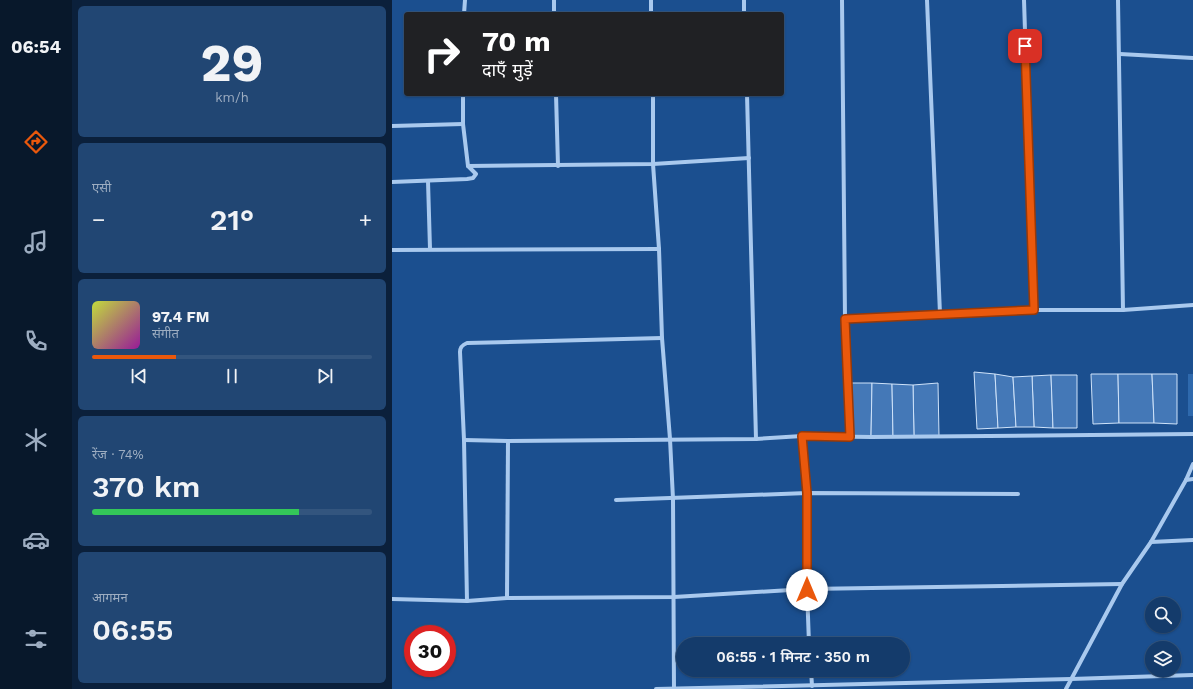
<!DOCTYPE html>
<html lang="hi">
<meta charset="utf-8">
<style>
:root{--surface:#143b6b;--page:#214673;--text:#f1f3f6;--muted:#9dadc1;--line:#33557e;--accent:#ea580c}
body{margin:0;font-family:"Work Sans","Noto Sans Devanagari",sans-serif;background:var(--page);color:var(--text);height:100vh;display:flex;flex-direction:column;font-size:15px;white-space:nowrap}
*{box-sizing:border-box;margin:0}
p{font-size:13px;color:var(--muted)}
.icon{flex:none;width:22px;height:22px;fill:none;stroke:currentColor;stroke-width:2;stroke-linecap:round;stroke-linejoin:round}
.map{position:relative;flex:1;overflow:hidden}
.side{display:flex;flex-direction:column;gap:6px;padding:6px;background:#0b203b;width:320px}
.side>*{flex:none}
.hud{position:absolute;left:12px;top:12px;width:380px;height:84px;border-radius:4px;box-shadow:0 1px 3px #0004,0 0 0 1px var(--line);background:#202124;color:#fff;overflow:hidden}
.buttons{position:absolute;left:753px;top:597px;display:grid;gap:8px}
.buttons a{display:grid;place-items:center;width:36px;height:36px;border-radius:50%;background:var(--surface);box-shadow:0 1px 3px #0004,0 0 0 1px var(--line);font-size:20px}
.speed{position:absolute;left:12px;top:625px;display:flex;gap:8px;font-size:20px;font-weight:700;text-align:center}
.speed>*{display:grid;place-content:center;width:52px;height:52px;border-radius:50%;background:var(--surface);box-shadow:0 1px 3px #0004,0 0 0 1px var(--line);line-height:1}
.speed .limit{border:6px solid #d22;background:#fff;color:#111}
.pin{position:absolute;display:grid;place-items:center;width:34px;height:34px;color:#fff;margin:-17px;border-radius:8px;box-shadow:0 2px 6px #0006}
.me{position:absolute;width:44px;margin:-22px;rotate:0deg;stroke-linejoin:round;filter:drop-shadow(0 0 3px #0008)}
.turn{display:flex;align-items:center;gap:14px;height:84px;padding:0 12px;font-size:18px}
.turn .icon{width:52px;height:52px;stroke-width:2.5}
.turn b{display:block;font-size:28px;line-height:34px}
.big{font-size:30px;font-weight:600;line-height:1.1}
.side .card{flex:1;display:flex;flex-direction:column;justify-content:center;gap:6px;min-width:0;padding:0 14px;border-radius:6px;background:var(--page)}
.side .dial{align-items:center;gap:0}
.dial b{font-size:52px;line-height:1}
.song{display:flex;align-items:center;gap:12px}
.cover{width:48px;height:48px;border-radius:6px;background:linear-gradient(135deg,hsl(70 70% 55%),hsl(300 70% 35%))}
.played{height:4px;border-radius:2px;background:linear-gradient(90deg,var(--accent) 30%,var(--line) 30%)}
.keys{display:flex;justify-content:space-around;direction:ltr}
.heat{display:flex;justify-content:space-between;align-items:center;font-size:22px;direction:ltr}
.charge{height:6px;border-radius:3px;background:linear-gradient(90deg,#34c759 74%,var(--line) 0)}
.trip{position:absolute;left:284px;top:637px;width:234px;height:40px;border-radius:20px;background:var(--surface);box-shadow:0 1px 3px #0004,0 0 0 1px var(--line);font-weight:600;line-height:40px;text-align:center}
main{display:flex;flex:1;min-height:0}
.tab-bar{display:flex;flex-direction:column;width:72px;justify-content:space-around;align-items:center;background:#08182b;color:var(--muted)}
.tab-bar .icon{width:28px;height:28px}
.tab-bar .on{color:var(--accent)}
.tab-bar b{font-size:18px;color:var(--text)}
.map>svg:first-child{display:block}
</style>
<main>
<nav class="tab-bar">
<b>06:54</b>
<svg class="icon on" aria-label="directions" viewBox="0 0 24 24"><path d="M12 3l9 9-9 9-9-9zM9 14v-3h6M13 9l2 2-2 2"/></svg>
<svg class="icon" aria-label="music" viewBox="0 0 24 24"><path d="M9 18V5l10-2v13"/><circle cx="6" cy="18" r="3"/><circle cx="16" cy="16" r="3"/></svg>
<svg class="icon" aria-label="phone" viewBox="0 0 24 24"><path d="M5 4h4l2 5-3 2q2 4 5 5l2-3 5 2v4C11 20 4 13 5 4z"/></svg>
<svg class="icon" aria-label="climate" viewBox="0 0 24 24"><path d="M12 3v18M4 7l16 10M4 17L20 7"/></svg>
<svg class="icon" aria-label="car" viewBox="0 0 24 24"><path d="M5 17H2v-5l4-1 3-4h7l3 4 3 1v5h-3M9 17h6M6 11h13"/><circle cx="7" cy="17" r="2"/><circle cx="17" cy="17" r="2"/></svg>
<svg class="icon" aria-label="filters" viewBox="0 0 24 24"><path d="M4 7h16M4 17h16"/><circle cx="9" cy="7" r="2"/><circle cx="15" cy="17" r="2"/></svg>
</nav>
<section class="side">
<div class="card dial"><b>29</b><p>km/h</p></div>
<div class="card"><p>एसी</p>
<div class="heat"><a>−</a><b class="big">21°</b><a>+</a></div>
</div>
<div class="card">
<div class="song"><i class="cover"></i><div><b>97.4 FM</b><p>संगीत</p></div></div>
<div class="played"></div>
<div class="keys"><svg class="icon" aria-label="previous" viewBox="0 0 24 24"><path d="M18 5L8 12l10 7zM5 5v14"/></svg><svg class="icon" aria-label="pause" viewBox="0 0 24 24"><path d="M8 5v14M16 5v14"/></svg><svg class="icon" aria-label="next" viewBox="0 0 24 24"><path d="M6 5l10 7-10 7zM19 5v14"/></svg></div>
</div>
<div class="card"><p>रेंज · 74%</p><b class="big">370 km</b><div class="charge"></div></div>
<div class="card"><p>आगमन</p><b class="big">06:55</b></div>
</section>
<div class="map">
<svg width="801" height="689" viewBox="0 0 801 689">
<rect width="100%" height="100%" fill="#1b4f8f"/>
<rect fill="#2e69ad" x="796" y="374" width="5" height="42"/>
<g fill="#4478b7" stroke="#cfe3fa">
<polygon points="582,372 603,374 606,428 585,429"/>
<polygon points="603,374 621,377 624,427 606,428"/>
<polygon points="699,374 726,374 727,423 701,424"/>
<polygon points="726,374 760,374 762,423 727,423"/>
<polygon points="760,374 785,374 785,424 762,423"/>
<polygon points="659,375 661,428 642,427 640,376"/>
<polygon points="659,375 685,375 685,428 661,428"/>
<polygon points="640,376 642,427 624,427 621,377"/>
<polygon points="456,383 480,383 479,437 458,437"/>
<polygon points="480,383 500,384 501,437 479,437"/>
<polygon points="546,383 547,437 522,437 521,385"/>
<polygon points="500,384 521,385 522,437 501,437"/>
</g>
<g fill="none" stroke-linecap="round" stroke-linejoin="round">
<g stroke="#a9c9ee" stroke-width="4">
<polyline points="162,0 162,14"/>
<polyline points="259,0 259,14"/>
<polyline points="352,0 352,14"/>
<polyline points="450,0 453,319 458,437"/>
<polyline points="535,0 548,314"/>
<polyline points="632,0 642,310"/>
<polyline points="726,0 731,310"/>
<polyline points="72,14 73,0"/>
<polyline points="728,54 801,58"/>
<polyline points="164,94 166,166"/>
<polyline points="261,94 261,164 267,249 270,338 278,439 281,499 282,689"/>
<polyline points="355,94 364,439"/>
<polyline points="0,126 71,124"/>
<polyline points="76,166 261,164 357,158"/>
<polyline points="36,181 38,249"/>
<polyline points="0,182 75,179 81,178 84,174 76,166 71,124 71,94"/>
<polyline points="0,250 267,249"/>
<polyline points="453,319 642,310 731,310 801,305"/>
<polyline points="410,436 415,493 415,589 417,644"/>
<polyline points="72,440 116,441 364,439 410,436 479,437 801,434"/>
<polyline points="794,480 801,479"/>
<polyline points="224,500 415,493 626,494"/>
<polyline points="759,542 801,540"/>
<polyline points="115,598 116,441"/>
<polyline points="0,599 75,601 115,598 282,597 415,589 730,584"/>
<path d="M75 601 72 440 68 352C68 347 70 345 75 343L270 338"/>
<polyline points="419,670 420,686"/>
<polyline points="264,689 679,679 801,675"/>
<polyline points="674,689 730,584 759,542 794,480 801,464"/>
</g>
</g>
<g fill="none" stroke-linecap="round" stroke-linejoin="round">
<defs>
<polyline id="route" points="415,590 415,493 410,436 458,437 453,319 642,310 633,46"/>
</defs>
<use href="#route" stroke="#983908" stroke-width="10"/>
<use href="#route" stroke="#ea580c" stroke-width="7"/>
</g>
</svg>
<div class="buttons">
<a><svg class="icon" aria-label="search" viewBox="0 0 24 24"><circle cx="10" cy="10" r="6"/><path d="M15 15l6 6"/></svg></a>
<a><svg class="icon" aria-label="layers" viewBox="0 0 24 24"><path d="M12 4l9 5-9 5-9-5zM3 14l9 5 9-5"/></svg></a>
</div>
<div class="speed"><div class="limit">30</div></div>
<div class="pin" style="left:633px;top:46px;background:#d93025"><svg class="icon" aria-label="arrive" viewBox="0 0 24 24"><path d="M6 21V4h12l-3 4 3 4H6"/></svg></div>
<svg class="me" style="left:415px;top:590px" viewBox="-20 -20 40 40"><circle r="19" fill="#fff"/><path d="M0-13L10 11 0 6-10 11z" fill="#ea580c"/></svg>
<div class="trip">06:55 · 1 मिनट · 350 m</div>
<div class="hud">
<div class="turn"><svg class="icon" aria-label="right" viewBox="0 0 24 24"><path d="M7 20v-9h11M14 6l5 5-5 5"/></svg><div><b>70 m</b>दाएँ मुड़ें</div></div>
</div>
</div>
</main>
